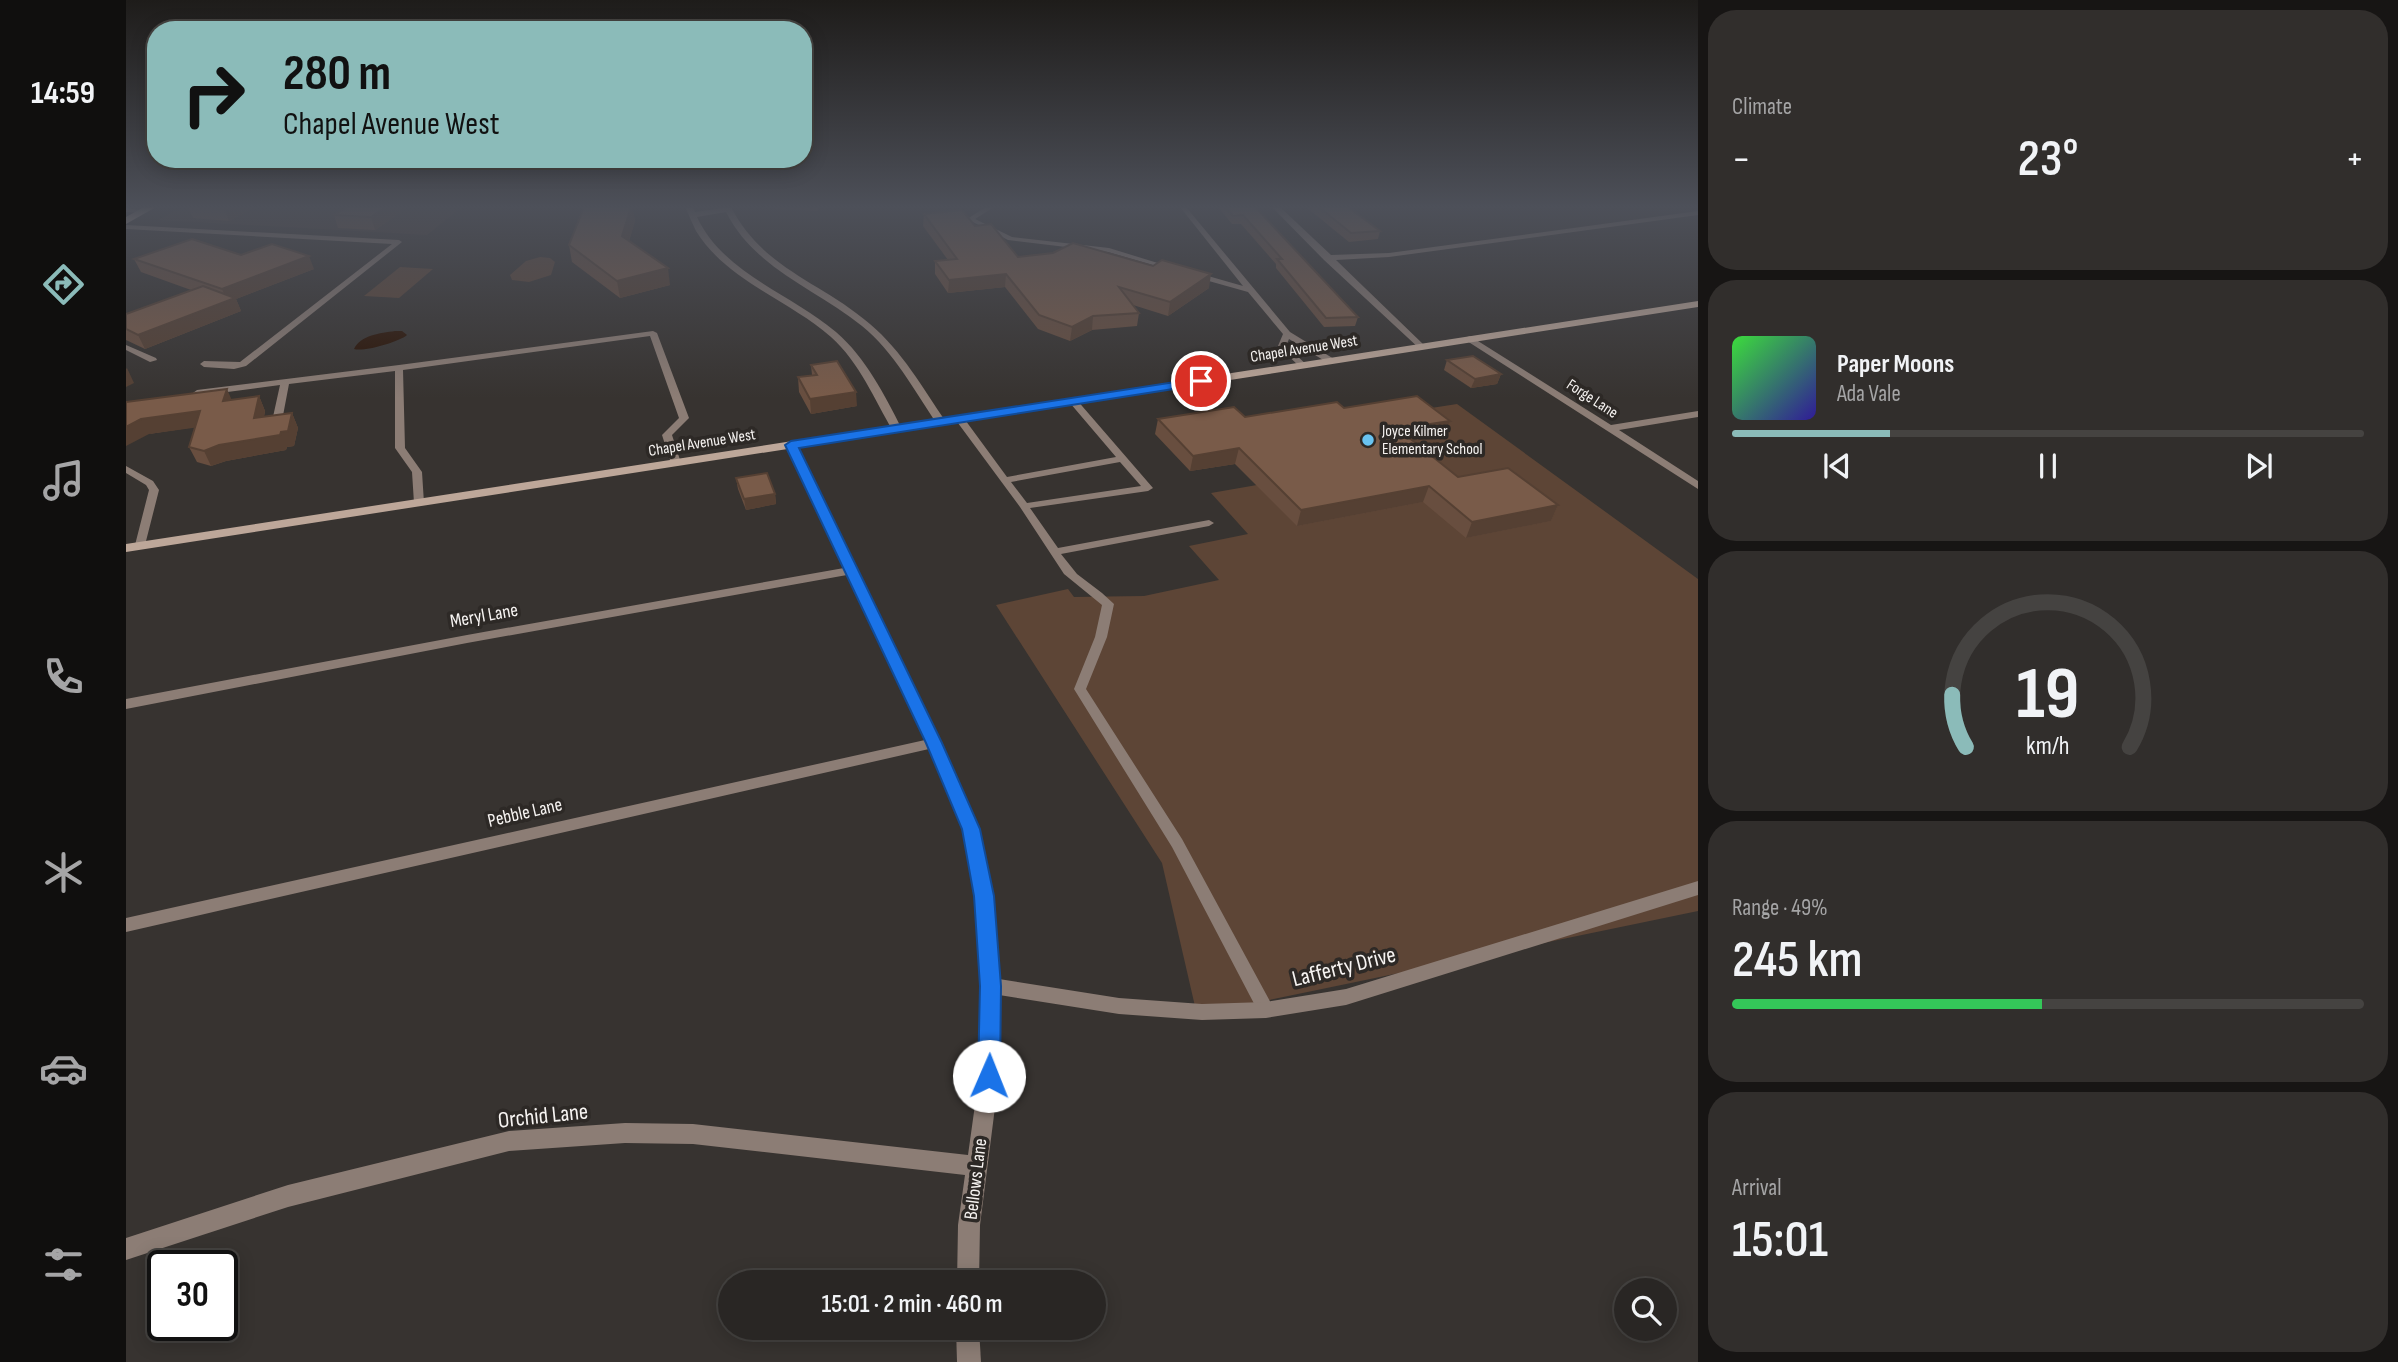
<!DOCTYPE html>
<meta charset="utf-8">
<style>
:root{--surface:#292624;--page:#312e2c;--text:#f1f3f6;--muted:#a5a5a6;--line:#454341;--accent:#8bbbb9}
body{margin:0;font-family:"Sofia Sans Condensed",sans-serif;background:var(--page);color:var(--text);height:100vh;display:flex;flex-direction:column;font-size:26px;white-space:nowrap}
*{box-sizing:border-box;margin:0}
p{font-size:23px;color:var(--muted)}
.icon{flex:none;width:38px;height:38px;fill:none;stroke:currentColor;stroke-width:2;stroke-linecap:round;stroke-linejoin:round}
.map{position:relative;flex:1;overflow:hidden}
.side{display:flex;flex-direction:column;gap:10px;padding:10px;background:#171514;width:700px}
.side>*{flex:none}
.hud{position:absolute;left:21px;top:21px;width:665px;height:147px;border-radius:28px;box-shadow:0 4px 18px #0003,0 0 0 2px var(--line);background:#8bbbb9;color:#111;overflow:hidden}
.fabs{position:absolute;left:1488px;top:1278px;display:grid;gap:14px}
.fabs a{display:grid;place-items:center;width:63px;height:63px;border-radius:50%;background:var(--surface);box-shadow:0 4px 18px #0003,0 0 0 2px var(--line);font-size:35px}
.speed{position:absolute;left:21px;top:1250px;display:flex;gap:14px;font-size:35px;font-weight:700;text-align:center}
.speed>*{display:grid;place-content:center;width:91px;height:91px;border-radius:50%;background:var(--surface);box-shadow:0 4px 18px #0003,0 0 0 2px var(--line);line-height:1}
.speed .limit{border:4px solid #111;border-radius:10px;background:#fff;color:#111}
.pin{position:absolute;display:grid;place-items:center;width:60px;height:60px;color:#fff;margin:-30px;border:4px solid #fff;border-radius:50%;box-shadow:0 2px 7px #0007}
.me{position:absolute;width:77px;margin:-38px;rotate:1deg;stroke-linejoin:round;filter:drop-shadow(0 0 5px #0008)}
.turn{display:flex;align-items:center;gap:24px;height:147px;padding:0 21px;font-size:32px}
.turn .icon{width:91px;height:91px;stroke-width:2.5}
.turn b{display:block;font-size:49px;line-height:60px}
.big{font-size:52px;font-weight:600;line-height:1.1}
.side .tile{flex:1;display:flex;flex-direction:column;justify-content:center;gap:10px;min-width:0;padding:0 24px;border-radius:28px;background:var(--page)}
.side .dial{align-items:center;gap:0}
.dial svg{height:182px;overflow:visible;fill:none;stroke:var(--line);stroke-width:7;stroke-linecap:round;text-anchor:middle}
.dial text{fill:var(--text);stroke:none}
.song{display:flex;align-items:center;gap:21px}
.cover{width:84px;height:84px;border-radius:10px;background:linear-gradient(135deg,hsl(120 70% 55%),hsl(250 70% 35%))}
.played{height:7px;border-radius:4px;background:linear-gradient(90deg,var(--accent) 25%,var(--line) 25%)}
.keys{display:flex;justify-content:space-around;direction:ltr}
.heat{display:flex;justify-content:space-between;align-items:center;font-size:38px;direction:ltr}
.charge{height:10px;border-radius:5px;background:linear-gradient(90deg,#34c759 49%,var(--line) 0)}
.trip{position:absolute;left:592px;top:1270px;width:388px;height:70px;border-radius:35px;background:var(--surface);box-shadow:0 4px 18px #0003,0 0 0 2px var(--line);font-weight:600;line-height:70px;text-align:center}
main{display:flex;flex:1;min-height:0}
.dock{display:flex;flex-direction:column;width:126px;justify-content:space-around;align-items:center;background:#100f0e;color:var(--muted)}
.dock .icon{width:49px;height:49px}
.dock .active{color:var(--accent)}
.dock b{font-size:32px;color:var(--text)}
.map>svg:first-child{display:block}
</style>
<main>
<nav class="dock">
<b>14:59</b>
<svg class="icon active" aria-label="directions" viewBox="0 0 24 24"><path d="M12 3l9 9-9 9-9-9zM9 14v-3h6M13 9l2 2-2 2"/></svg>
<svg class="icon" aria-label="music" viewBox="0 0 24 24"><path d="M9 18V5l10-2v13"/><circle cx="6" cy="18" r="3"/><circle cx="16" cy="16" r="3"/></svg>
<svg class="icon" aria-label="phone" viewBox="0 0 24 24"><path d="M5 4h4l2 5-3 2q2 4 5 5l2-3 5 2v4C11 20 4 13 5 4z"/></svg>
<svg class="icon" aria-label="climate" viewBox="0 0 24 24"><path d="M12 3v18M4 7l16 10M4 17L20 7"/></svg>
<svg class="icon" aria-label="car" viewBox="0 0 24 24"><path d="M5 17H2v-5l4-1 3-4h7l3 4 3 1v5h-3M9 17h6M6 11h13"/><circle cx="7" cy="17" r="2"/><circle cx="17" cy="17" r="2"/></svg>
<svg class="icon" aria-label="filters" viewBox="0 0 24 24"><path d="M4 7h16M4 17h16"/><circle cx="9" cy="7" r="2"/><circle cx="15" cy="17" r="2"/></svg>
</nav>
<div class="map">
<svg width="1572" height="1362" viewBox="0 0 1572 1362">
<rect width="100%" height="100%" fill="#373330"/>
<polygon fill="#463b35" points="56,207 336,207 301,235 32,220"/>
<g fill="#5d4536">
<polygon points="414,257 424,258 429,262 425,275 403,282 386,280 384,275 400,261"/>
<polygon points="274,267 307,269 273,298 238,296"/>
<polygon points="1331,404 1572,579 1572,911 1071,1015 1036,863 870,605 942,589 948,597 1018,596 1093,580 1063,546 1122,534 1085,493 1131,485 1326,492 1268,445 1286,411"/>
</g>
<path fill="#2a1203" d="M269 331H276L281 335C273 342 238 352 228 349 235 335 254 333 269 331Z"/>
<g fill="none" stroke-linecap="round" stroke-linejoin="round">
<g fill="#8c7d75" fill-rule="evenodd">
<polygon points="860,207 868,207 849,219 886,237 983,248 1048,268 1044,270 982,252 882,240 841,219"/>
<polygon points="1054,207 1060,207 1164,332 1208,359 1208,363 1202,363 1163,339 1160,346 1181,365 1174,367 1152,346 1157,334 1122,292 1065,276 1064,274 1068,272 1117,286"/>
<polygon points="0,208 21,211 18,213 0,212"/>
<polygon points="0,225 273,240 276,242 120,366 108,369 78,367 74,364 78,361 114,362 266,244 0,229"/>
<polygon points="527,331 531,333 563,418 546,435 555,463 553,465 547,465 545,463 536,435 553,418 524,336 277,370 279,448 296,472 298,503 293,506 288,503 286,472 269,448 269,371 163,384 155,426 150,429 145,426 154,385 71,396 67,393 71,390 273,365"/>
<polygon points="0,345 30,358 31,360 24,362 0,350"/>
<path d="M947 398 950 399 1027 488 1022 491 904 508 932 548 1083 520 1088 523 1083 526 935 554 951 574 976 593 988 604 981 637 960 689 1056 839 1146 1005 1148 1010 1146 1015 1140 1017 1134 1015 1046 847 948 689 969 637 976 605 938 574 894 507 829 419 831 417H837L881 477 990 457 944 403V399ZM994 462 1015 486 901 503 885 482Z"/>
<polygon points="0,466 27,481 33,490 19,545 14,548 9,545 23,490 20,485 0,473"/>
</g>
<g fill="#8c7d75" fill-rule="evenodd">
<path d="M559 207H567L569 212 605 207C638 270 694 281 744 324 776 351 797 388 820 422L819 424H811C788 390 768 352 736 326 689 288 629 269 600 212L571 217C598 274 664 293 710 332 740 358 758 394 776 429L775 431H767C748 399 734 363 705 337 663 300 601 281 570 231 566 223 563 215 559 207Z"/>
<polygon points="1146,207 1154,207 1205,255 1263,253 1572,211 1572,215 1263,257 1210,260 1298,345 1300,347 1295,350 1198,260"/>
<polygon points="1344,336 1485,425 1572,411 1572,417 1493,430 1572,481 1572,489 1341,341 1341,337"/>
<polygon points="665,442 670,445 815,743 853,829 866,896 873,979 993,998 1076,1004 1140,1002 1220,989 1572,881 1572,895 1220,1005 1140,1018 1076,1020 993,1014 873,995 873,1076 854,1225 853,1283 831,1283 832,1225 839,1175 567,1144 499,1143 383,1151 162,1207 0,1260 0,1238 162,1185 383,1131 499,1123 567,1124 842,1155 853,1076 855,986 850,896 837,829 803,749 0,932 0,918 799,740 721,575 341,643 0,709 0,699 341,635 718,568 660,445"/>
<polygon points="830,1328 853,1328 855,1362 831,1362"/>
</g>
<polygon fill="#bda799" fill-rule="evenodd" points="1572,301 1572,307 0,552 0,544"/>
<polygon fill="#e4c7b5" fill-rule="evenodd" points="18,207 30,207 0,224 0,217"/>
</g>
<g fill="#684e3f">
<polygon points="62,207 129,207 103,221 67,218"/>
<polygon points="221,207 282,207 249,230 212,228 208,215"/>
<polygon points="458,207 506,207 509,221 503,241 544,285 494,298 446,262 443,245"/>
<polygon points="649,207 694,207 692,211 649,209"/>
<polygon points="1092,207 1129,207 1232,317 1229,326 1198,327 1150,268 1150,264 1115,224 1106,224"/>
<polygon points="1180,207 1222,207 1254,231 1252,239 1223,242"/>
<polygon points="798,214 849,226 892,257 1083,288 1042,316 1007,305 1013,313 1011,326 966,330 944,341 912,329 879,287 822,293 809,274 809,261 822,260 797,226"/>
<polygon points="115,255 188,269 110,299 115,311 19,349 0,340 0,314 65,290 15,272 8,259"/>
<polygon points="1321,360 1375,374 1371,384 1345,388 1318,370"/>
<polygon points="685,365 731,406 685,414 673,392 672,377 686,375"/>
<polygon points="133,396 139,411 138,417 166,413 172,428 168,446 161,447 160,450 100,461 85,466 71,462 63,447 69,427 23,434 106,400"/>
<polygon points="1218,408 1324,421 1318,436 1287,441 1332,477 1432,505 1425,521 1340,538 1297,502 1171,526 1109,464 1064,471 1029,434 1032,419 1119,417"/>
<polygon points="610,478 649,494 650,504 620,510 612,489"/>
</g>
<g fill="#554033">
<polygon points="102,207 129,207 103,221 98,209"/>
<polygon points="260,207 282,207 249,230 245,217"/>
<polygon points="505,207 506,207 509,221 499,253 496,236"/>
<polygon points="183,256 188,269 110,299 115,311 19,349 12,335 101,301 96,289"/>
<polygon points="542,268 544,285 494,298 491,281"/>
<polygon points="880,274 879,287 822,293 823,280"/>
<polygon points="1085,274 1083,288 1042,316 1044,302"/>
<polygon points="967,316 966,330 944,341 946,327"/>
<polygon points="1,368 8,383 0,387 0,369"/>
<polygon points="1375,374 1371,384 1345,388 1349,379"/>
<polygon points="101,389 107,403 97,401"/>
<polygon points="730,392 731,406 685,414 684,399"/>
<polygon points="133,396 139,411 134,433 128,418"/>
<polygon points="74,411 81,426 23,434 0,446 0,427 15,419"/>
<polygon points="166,413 172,428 168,446 161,447 160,450 100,461 85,466 78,451 93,445 155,432"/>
<polygon points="1324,421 1318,436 1268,444 1272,429"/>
<polygon points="1113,448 1109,464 1064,471 1067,456"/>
<polygon points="1303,486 1297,502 1171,526 1175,510"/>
<polygon points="649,494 650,504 620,510 618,499"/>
<polygon points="1432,505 1425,521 1340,538 1346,522"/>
</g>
<g fill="#795b49" stroke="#554033" stroke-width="2">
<polygon points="73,207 102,207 98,209"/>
<polygon points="221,207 260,207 245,217 208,215"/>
<polygon points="458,207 505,207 496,236 542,268 491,281 443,245"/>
<polygon points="1100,207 1129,207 1232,317 1200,318 1151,259 1156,259 1117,215 1107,216"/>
<polygon points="1193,207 1222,207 1254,231 1225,233"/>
<polygon points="836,210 849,226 865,224 892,257 927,253 947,243 1027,266 1036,260 1085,274 1044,302 993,287 1013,313 967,316 946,327 913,315 880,274 823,280 809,261 831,259 798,214"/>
<polygon points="66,239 115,255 146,244 183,256 96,289 8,259"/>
<polygon points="77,286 109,298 12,335 0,329 0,314"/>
<polygon points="1347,356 1375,374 1349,379 1321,360"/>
<polygon points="711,361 730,392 684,399 672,377 691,375 685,365"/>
<polygon points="101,389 97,401 133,396 128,418 166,413 162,431 155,432 154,435 93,445 78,451 63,447 74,411 15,419 0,427 0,402"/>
<polygon points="1291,396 1324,421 1272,429 1332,477 1382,468 1432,505 1346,522 1303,486 1175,510 1113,448 1067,456 1032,419 1108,407 1119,417 1211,402 1218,408"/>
<polygon points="641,473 649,494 618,499 610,478"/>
</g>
<linearGradient id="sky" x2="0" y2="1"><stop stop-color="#1e1c1a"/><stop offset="0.52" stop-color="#4d5059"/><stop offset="1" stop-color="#4d5059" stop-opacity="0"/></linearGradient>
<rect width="1572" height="398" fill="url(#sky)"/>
<polygon fill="#1a73e8" stroke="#114b97" stroke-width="2" points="1075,378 1080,381 1079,384 673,448 816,743 854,829 868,896 875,986 874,1076 871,1083 863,1086 855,1083 852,1076 854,986 848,896 836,829 800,743 659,445 665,441"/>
<circle fill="#69c3f1" stroke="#2d2926" stroke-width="2.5" cx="1242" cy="440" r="7"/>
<g text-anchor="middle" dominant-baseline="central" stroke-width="7" stroke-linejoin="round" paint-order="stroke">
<g font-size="16" fill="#f7f4f2" stroke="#2d2926">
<text transform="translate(1178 349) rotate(-9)">Chapel Avenue West</text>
<text transform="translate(1466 399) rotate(33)">Forge Lane</text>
<text transform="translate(576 443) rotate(-9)">Chapel Avenue West</text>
</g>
<g font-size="16" fill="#f7f4f2" stroke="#2d2926" text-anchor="start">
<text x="1256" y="431">Joyce Kilmer<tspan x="1256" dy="18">Elementary School</tspan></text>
</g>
<g font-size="19" fill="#f7f4f2" stroke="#2d2926">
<text transform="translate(358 616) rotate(-10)">Meryl Lane</text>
<text transform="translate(399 813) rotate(-13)">Pebble Lane</text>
<text transform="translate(850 1179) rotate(-83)">Bellows Lane</text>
</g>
<g font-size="23" fill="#f7f4f2" stroke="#2d2926">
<text transform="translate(1218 967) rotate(-14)">Lafferty Drive</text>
<text transform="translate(417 1116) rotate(-6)">Orchid Lane</text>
</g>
</g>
</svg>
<div class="fabs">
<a><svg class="icon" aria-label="search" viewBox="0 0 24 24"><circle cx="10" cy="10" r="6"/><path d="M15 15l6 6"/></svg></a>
</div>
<div class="speed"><div class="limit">30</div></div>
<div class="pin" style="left:1075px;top:381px;background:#d93025"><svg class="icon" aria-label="arrive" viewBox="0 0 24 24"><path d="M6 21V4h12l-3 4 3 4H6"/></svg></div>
<svg class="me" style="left:863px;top:1076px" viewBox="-20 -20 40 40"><circle r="19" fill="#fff"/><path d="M0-13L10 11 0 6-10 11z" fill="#1a73e8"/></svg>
<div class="trip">15:01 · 2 min · 460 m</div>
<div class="hud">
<div class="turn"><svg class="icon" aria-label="right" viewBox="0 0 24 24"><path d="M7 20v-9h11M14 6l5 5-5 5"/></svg><div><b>280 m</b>Chapel Avenue West</div></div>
</div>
</div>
<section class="side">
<div class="tile"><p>Climate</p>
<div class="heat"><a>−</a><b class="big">23°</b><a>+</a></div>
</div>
<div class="tile">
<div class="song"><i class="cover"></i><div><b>Paper Moons</b><p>Ada Vale</p></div></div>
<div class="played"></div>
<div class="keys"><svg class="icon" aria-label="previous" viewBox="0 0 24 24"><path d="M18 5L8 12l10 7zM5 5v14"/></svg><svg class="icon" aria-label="pause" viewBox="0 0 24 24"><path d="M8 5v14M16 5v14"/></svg><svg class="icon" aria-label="next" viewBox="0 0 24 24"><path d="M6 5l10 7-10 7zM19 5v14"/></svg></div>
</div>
<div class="tile dial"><svg viewBox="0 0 100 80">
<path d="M14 69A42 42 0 1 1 86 69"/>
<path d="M14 69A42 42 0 0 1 8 46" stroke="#8bbbb9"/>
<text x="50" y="56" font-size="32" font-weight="700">19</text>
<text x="50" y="72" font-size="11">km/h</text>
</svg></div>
<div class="tile"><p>Range · 49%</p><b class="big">245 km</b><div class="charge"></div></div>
<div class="tile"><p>Arrival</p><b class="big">15:01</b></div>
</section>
</main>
